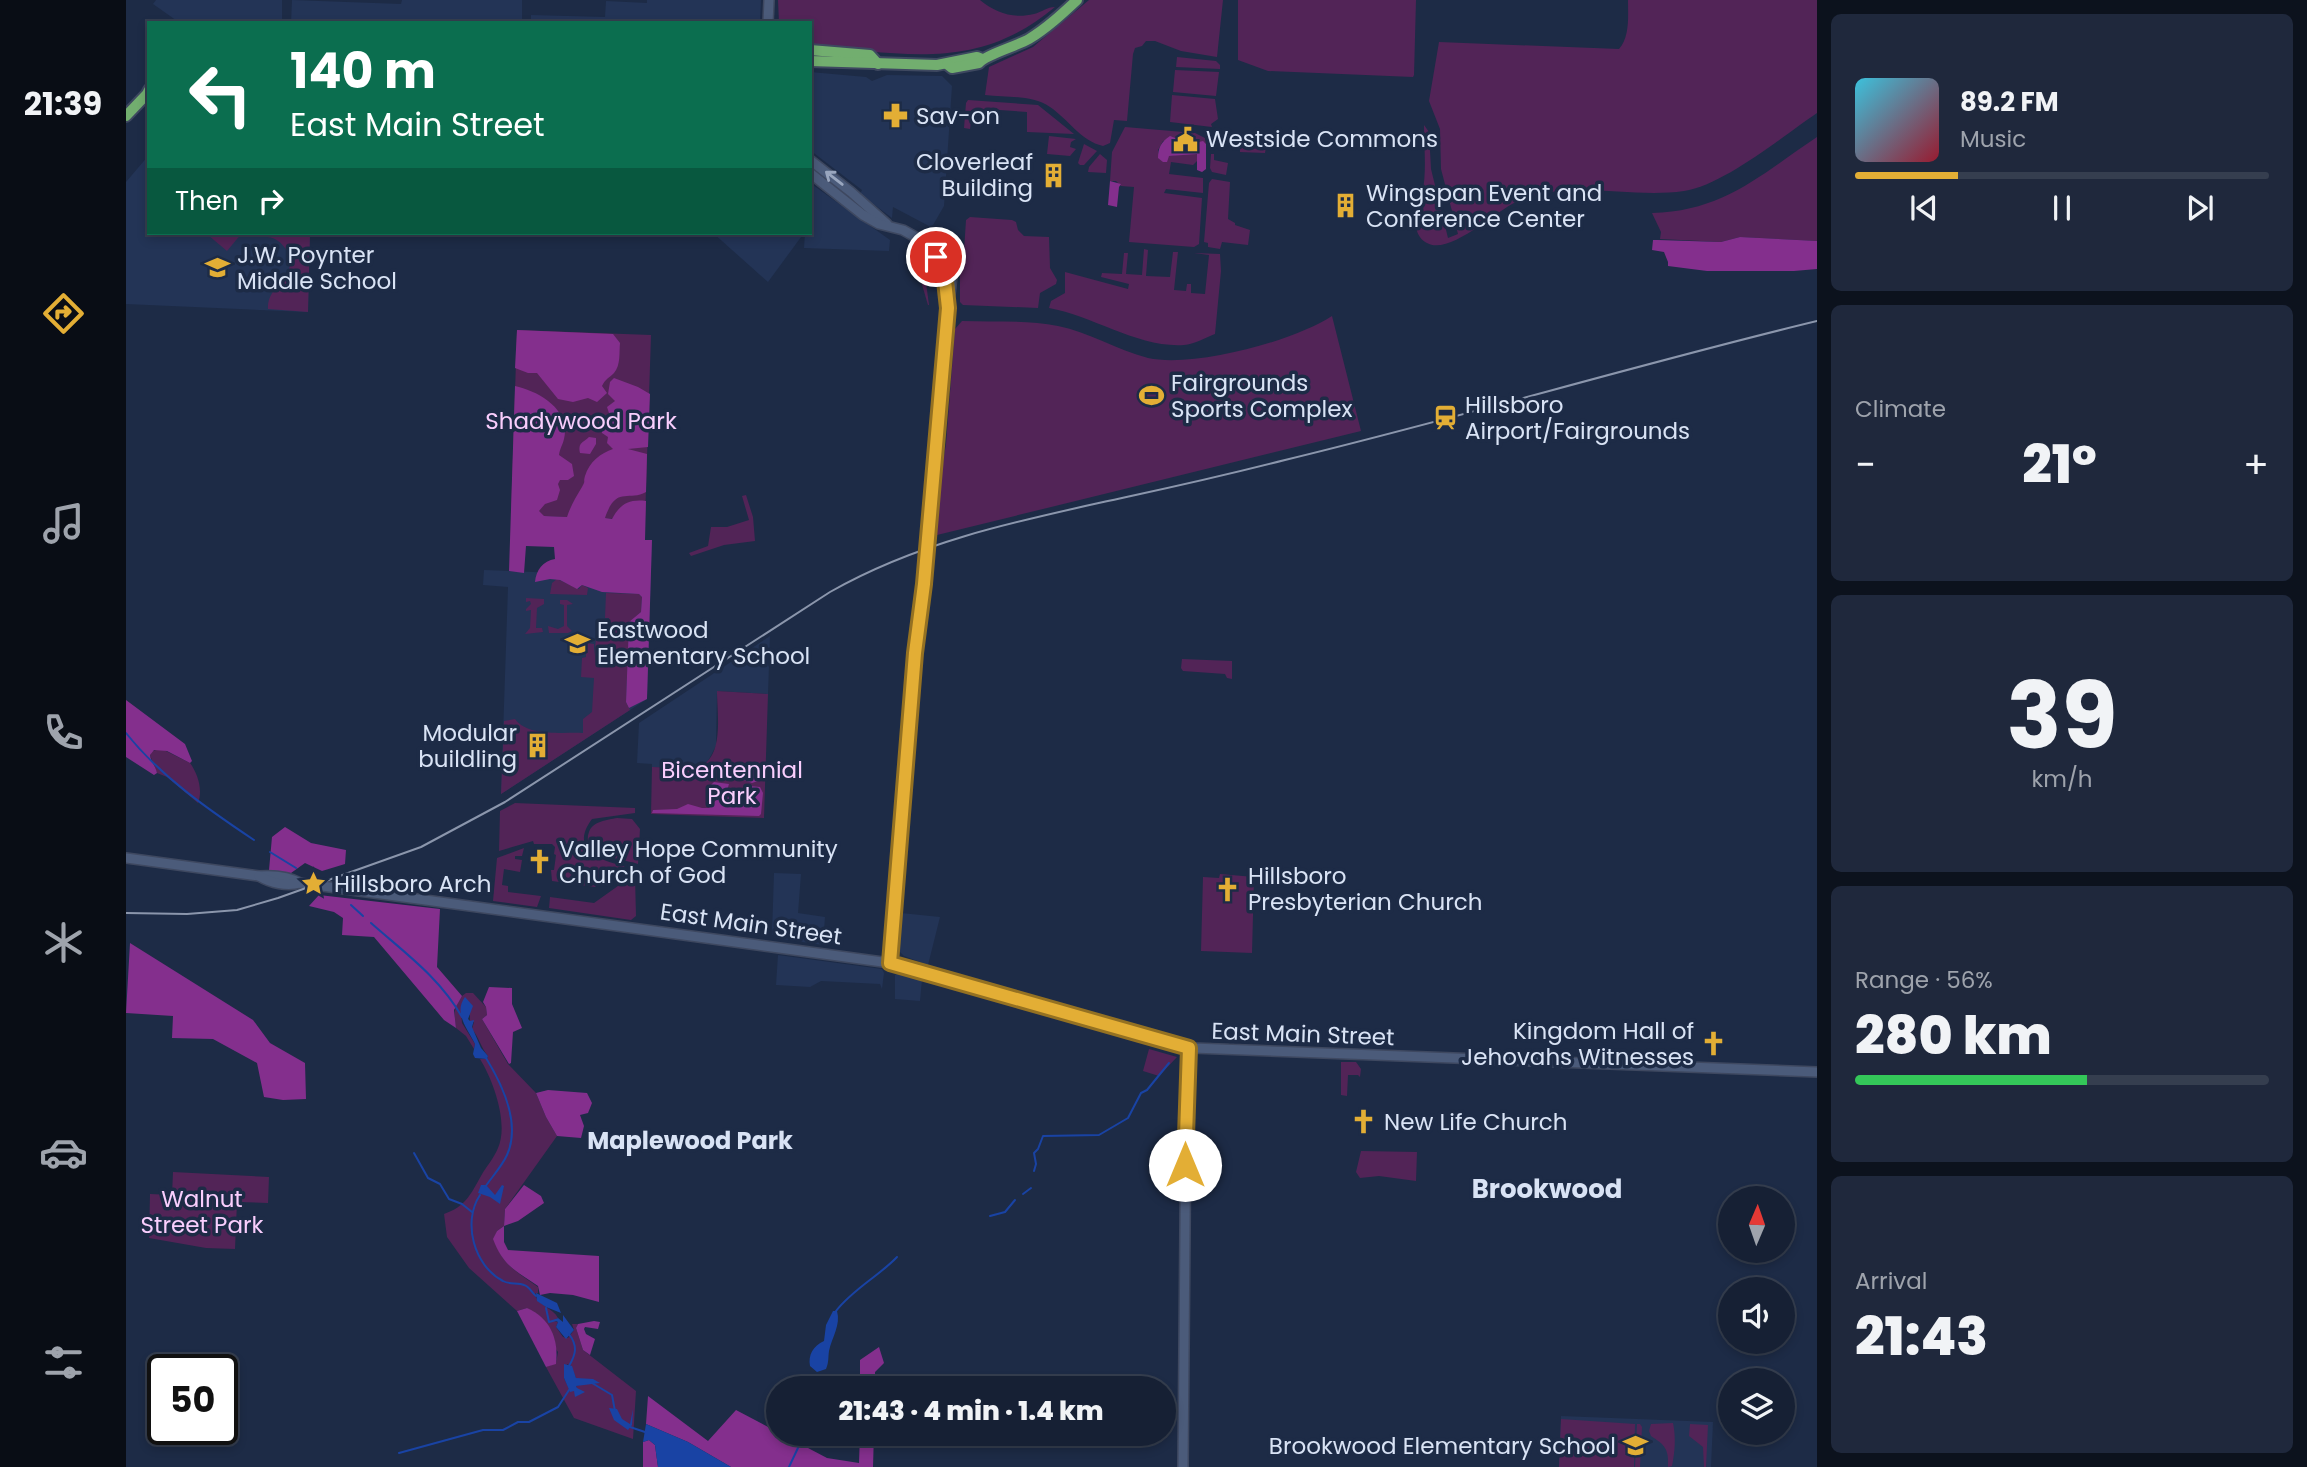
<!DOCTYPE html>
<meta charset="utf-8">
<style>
:root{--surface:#162034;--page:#1f283c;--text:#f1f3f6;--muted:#9ea3ac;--line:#353e4f;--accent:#e3ae35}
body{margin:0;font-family:Poppins,sans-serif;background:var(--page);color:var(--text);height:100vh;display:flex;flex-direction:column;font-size:26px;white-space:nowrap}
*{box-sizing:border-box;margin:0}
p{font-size:23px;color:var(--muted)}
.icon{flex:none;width:38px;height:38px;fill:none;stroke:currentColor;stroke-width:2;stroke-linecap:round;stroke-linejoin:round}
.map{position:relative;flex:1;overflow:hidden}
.side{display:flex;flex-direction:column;gap:14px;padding:14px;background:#0c121d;width:490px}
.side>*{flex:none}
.top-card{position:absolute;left:21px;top:21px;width:665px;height:214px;border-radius:0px;box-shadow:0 4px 10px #0003,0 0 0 2px var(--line);background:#0b6e4f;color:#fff;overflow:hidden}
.needle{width:46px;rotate:2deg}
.tools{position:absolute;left:1592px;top:1186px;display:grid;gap:14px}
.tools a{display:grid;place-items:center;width:77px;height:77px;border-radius:50%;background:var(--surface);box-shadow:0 4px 10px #0003,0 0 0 2px var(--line);font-size:35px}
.speed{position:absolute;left:21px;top:1354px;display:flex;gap:14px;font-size:35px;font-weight:700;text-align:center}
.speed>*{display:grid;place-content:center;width:91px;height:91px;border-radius:50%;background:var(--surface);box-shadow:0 4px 10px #0003,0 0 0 2px var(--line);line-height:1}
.speed .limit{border:4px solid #111;border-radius:10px;background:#fff;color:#111}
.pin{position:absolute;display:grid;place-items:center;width:60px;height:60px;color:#fff;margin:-30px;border:4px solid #fff;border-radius:50%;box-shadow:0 2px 7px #0007}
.me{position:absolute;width:77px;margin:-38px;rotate:0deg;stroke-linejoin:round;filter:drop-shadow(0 0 5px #0008)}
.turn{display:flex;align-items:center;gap:24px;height:147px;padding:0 28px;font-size:32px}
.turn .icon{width:91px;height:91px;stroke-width:2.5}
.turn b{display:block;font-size:49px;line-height:60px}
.then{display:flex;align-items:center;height:66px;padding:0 28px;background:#0003;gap:14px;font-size:26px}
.big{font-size:52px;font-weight:800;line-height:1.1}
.side .tile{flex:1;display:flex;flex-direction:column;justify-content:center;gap:10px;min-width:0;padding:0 24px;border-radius:10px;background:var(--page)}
.side .dial{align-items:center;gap:0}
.dial b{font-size:91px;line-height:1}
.song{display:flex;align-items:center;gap:21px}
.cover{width:84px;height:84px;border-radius:10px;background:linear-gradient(135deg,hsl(190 70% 55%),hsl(350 70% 35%))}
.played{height:7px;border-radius:4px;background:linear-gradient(90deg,var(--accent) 25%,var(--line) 25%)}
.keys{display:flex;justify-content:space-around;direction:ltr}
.heat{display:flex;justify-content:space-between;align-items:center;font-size:38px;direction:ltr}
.charge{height:10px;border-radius:5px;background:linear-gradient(90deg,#34c759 56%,var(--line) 0)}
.trip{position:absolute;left:640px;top:1376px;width:410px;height:70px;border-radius:35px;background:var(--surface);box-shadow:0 4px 10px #0003,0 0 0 2px var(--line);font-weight:800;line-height:70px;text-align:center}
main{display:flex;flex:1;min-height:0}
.dock{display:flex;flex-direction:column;width:126px;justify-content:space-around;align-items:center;background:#090d15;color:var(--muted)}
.dock .icon{width:49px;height:49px}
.dock .active{color:var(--accent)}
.dock b{font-size:32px;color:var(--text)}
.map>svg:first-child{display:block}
</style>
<main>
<nav class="dock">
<b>21:39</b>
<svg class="icon active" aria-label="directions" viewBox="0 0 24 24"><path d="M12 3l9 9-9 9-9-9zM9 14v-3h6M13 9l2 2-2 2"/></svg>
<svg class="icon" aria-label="music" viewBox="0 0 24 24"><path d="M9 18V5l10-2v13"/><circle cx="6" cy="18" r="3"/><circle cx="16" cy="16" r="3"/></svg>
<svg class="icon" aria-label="phone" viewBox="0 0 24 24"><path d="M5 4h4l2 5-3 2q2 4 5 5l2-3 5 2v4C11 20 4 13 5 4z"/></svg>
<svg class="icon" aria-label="climate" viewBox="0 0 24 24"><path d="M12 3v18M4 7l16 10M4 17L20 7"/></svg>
<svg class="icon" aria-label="car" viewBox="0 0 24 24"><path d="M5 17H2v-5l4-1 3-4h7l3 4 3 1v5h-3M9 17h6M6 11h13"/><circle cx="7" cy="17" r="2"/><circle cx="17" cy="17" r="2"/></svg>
<svg class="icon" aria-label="filters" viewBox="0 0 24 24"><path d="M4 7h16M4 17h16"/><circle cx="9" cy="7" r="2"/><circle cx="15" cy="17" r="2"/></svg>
</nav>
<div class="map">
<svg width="1691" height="1467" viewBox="0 0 1691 1467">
<rect width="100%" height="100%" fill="#1d2b46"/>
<g fill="#233456">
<polygon points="30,0 156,0 156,23 54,23 27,4"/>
<polygon points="166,0 275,4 276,0 396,0 396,23 165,23"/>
<polygon points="521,0 635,0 634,23 405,23 405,15 479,17 480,1 521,3"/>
<polygon points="684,72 740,77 746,81 761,75 816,76 826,86 818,206 807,225 803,226 767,207 766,218 734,194 736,190 684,150"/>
<polygon points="23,155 23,233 184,233 182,312 0,304 0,182"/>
<polygon points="684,183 764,240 763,251 678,248 679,233 684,233"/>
<polygon points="587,233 678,233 642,282"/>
<polygon points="519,520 519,540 526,540 521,699 375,794 382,587 357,585 358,570 432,573"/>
<polygon points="644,636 642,694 591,691 590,746 581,763 566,768 526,767 526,764 511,763 513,723"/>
<polygon points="648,873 675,874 672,913 699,917 697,945 649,938 646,934"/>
<polygon points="775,913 814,917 802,965 778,956 773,951"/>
<polygon points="652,955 756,969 758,973 756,989 754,984 695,981 684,987 650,985"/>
<polygon points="773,973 796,979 794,1001 769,999 769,975"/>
<polygon points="1435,1416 1587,1422 1585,1467 1433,1467"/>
</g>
<g fill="#522457" fill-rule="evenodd">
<path d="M652 0H854C870 13 887 19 908 14 916 12 921 7 929 7 850 73 779 52 684 47V23H653Z"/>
<path d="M963 0H1097L1091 57 1055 51 1029 41H1020L1016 46 1009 48 1007 54 1001 121 988 120 984 143 977 146C955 141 942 119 924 107 905 94 881 98 859 95L863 67 907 47Z"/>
<polygon points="1112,0 1290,0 1288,75 1287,77 1142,71 1112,60"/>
<path d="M1502 0H1691V113C1657 136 1598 185 1558 191 1502 199 1444 178 1390 202 1370 211 1323 256 1301 243 1296 241 1292 235 1291 231 1287 218 1294 207 1296 195 1301 173 1298 147 1298 125L1303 132 1305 169 1322 238 1332 234 1315 169 1314 129 1303 101 1313 42 1493 49C1504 37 1502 16 1502 0Z"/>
<polygon points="1051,57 1090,61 1094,65 1094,69 1050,67"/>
<polygon points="1049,70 1093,72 1090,96 1047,92"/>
<polygon points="1046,95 1089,99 1092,119 1085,124 1086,127 1044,122"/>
<polygon points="842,100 912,105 948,134 901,132 901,112 859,109 858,115 846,114 844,129 838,128 840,103"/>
<polygon points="999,127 1069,133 1079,138 1080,144 1077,142 1065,144 1054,139 1037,141 1032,150 1032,158 1055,154 1071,154 1072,160 1067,165 1045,162 1043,174 1077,178 1077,193 1040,189 1038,193 1076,198 1073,244 1068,247 1003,242 1008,187 995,186 990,181 984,181 986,152"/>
<polygon points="923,136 950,139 945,142 944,147 950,149 944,156 921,154"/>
<path d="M1691 137V241L1614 237 1595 242 1534 239 1535 232 1526 213C1598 211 1634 175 1691 137Z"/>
<polygon points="958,144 971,151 958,165 954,165 952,163"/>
<polygon points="1114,144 1140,146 1139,153 1114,152"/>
<polygon points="974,154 981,160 980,173 962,172 963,167"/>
<polygon points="1085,154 1088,154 1088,160 1102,163 1100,175 1086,172 1084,168"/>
<polygon points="1086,179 1104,182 1102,219 1109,223 1109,225 1124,230 1122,245 1096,242 1094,249 1082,247 1082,243 1078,242 1083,183"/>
<polygon points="844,217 886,220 890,222 892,230 898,236 923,237 924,268 931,280 930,284 914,293 912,308 837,305 834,302 834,268 837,267 840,220"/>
<polygon points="84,233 116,233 101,251 82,235"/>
<path d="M133 233H184L182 312 142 309C140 284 178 274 159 248 152 239 146 236 134 237Z"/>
<path d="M1018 249 1022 250 1020 276 1044 277 1047 252H1052L1048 290 1060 291 1061 284H1065V293L1079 294 1083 255 1068 253 1094 254 1095 271 1089 334C1079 338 1068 344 1058 345 1012 348 968 316 923 308L925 301 939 293V272L1002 289 1003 284 975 277 976 273 996 274 998 253H1002L1000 274 1016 275Z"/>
<polygon points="787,254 798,268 803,305 802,305"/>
<path d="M1206 316 1235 431 811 535 815 475 820 444 829 329 836 321C867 322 901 320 932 326 963 332 991 350 1022 358 1068 368 1168 341 1206 316Z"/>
<polygon points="391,330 525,335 519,520 385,515"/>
<polygon points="620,495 627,517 629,541 598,545 565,556 563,553 582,546 585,527 601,527 623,520 616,496"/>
<polygon points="431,579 453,589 456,585 462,588 461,595 424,594 426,583"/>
<path d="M480 593 513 594 516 597 515 612 503 623 500 702 504 710 375 794 378 721 389 719C402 737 437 732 457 733V719L466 712 468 678 455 677 456 658 460 657V643L468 644V656L470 639H482L483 618H479Z"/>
<polygon points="400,598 418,599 418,604 411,608 410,628 416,628 417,632 399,634 404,628 405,610 400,611 400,609 405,604 404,601 400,602"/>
<polygon points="434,600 441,600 447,604 441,605 441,626 446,631 442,633 423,633 422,626 432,629 438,626 438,605 434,604"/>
<polygon points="1056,659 1106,661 1106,679 1101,678 1099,674 1057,671 1055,668"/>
<path d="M591 691 642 694 638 818 525 814 526 767C540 767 558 771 571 767 599 760 591 713 591 691Z"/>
<path d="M36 749 64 763C72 774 77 790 72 803L41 777 31 773 24 755 25 751Z"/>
<path d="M389 803 509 808V813L466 819C443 850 474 860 498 866L499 868 475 881 469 887 426 881 425 870H428L430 855 428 854 429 847 426 844H408L407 841 373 851 374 811Z"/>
<path d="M491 818 506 819 514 829 512 864C498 859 454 856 463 832 467 821 481 820 491 818Z"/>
<polygon points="398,848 396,856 389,856 389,859 396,860 394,872 378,869 376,885 382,886 382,892 415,896 411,907 367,901 371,858"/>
<polygon points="1094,874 1128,877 1126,953 1075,951 1077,877 1093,878"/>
<polygon points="509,877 510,916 505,920 423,908 424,897 468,903 499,881"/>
<path d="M340 993H347L360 1007 361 1015 356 1019 382 1064 410 1093 420 1117 431 1136 379 1209 378 1226 371 1231 368 1239C377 1266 390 1271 412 1287V1293L408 1294C413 1306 427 1308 432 1318L428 1321 432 1322 430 1327 437 1337 442 1338 448 1330 446 1324H452L450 1328 457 1350 510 1391 507 1439 448 1418 420 1367 430 1363 432 1352 401 1308 391 1311 343 1268 321 1237 318 1214C339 1207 345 1194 355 1176 360 1167 368 1158 372 1148 383 1123 367 1080 354 1059H361L362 1056C355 1048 353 1037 346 1029L348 1022H344V1015L335 1011 336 1023 349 1044 348 1049 340 1036 330 1028C328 1014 327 1002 340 993ZM441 1364 445 1366 450 1378 457 1384 450 1386 451 1389 444 1391 438 1378Z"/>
<polygon points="1023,1049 1051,1057 1033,1076 1017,1071"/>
<polygon points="1215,1062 1230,1062 1235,1069 1234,1077 1232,1075 1222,1075 1221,1096 1215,1095"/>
<polygon points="1235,1151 1291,1152 1290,1181 1253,1176 1234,1178 1230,1172"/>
<polygon points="47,1172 143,1177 142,1203 111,1202 109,1249 80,1248 23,1238 24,1194 46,1195"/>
<polygon points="1435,1419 1509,1424 1508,1467 1433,1467"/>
<path d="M1547 1423C1550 1437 1549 1452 1546 1466L1542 1467C1543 1449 1539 1445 1525 1436L1523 1431 1525 1424Z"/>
<polygon points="1511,1424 1514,1424 1516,1427 1514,1467 1509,1467"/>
<polygon points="1564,1424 1582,1425 1580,1467 1578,1467 1577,1447 1563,1436"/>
</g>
<g fill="#842f8d">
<path d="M1044 136 1065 144 1077 141 1080 144V169L1076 172 1071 170V154L1043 156 1041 162H1037L1032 158C1032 148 1035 142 1044 136Z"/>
<polygon points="984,181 995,184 993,187 991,207 982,205"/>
<polygon points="1614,237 1691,241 1691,269 1668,271 1581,271 1542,266 1542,262 1538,252 1526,250 1527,240 1532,240 1595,242"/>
<path d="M391 330 487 334 494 343C493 352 495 365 488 373 483 378 479 379 476 386L481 393 471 402 462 398 447 402 432 399 411 373H402L389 368Z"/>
<path d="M488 378 512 387 524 394 522 447 502 449 521 454 520 492C502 502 490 485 479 518L486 519C494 504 503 499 520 501L519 540H526L521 699 503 708 500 702 503 622 515 612 516 597 513 594 476 592 456 585 451 589 434 580 424 579 409 582C410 570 417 561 429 559L428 547 400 546 398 573 383 571 389 386C412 391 445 409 438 439 437 444 434 448 433 455L446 464 448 476 442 480H434L432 484 434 490 431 500 419 504 413 511 418 516 441 517C445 505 450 497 456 487 460 480 457 483 459 476 463 462 475 453 487 449L481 443 482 437 476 433 475 425 485 419 481 407 489 401 482 394 484 382Z"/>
<path d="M463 437 470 438V444L464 454 454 453C452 442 457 443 463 437Z"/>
<path d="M0 700 59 744 66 761 64 763 41 751 28 750 24 755C25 762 30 767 31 773L28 775 0 757Z"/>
<polygon points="633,768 638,772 635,780 626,783 618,780 618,772"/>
<polygon points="588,782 603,784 601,791 593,795 581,793 580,790"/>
<polygon points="624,786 634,787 637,793 635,814 633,816 526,813 527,810 551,809 562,804 576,808 583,808 591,799 608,797 615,790"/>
<polygon points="159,827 185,843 220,850 219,864 196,871 179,863 165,873 143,870 146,837"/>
<polygon points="193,895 314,909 311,967 336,996 328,1010 330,1028 318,1020 248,937 216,935 217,918 208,912 183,906"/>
<polygon points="4,943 127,1020 144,1043 179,1063 180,1099 157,1100 138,1097 131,1063 87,1039 46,1038 47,1016 0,1013"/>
<polygon points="363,987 386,988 386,1004 396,1028 387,1032 385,1063 383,1064 356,1019 361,1015 360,1007 357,1002"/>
<polygon points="422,1090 461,1093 466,1103 462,1113 454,1115 458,1126 455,1138 431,1136 420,1117 410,1093"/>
<path d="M398 1185 415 1196 418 1203 392 1221 378 1226V1242L382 1250 473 1256V1302L447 1295 424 1293 414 1295 412 1286C390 1271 377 1266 367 1239L371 1231 378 1226 379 1209Z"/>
<path d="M401 1308C424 1318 433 1339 430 1364L420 1367 391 1311Z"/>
<polygon points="468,1321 474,1322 472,1329 459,1327 458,1329 460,1334 469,1339 464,1355 457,1350 450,1328 452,1324"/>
<polygon points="753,1347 758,1363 749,1372 749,1388 734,1388 734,1360"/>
<polygon points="522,1396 582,1441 610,1410 701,1458 733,1463 734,1433 748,1433 747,1467 605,1467 562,1442 520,1424"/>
<polygon points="523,1440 529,1445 532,1467 517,1467 517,1442"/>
</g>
<g fill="#1943a4">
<path d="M339 997 347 1006 342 1019 344 1021 348 1020 346 1027 355 1048 362 1056 361 1059 349 1058 347 1054 349 1044C342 1029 327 1013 339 997Z"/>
<polygon points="355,1185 360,1185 369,1195 376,1185 378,1186 374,1204 364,1197 352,1193"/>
<polygon points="410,1293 431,1303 435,1313 420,1307 411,1301"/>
<path d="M707 1311H711C715 1325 706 1337 703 1351 702 1358 703 1362 700 1369L691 1372 684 1366C682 1355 687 1346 698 1341L700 1325Z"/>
<polygon points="437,1315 448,1330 440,1339 430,1327 432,1322 428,1320 432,1318 437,1322"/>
<polygon points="438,1364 446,1366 450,1378 467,1379 474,1383 450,1386 451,1388 459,1392 449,1397 448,1391 444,1392 438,1378"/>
<polygon points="483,1408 491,1409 496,1419 504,1424 507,1409 506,1425 502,1430 488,1420"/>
<polygon points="520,1424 562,1442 605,1467 532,1467 529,1445 523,1440 517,1442"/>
</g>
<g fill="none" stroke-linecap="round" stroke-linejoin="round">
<g stroke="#1943a4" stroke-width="2">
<path d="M0 733C34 776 83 810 128 840"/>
<polyline points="144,852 170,868"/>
<polyline points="225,905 237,916"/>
<path d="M245 923C279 953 314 978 336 1017"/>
<polyline points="288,1153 302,1178 314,1184 323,1199 336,1204 346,1212"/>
<polyline points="908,1171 910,1164 908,1153 912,1149 917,1136 973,1135 1002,1118 1015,1093 1021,1090 1043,1063"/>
<path d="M359 1187C366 1177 376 1166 381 1155 395 1124 376 1084 360 1058"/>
<polyline points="897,1194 905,1188"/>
<path d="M354 1195C336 1222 348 1266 377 1281 384 1285 392 1282 398 1285 403 1286 406 1293 410 1296"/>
<polyline points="864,1216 879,1212 889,1200"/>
<polyline points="420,1308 423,1322 430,1320"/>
<path d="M710 1311C727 1289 753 1276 771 1257"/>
<path d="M443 1334C452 1346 450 1354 443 1366"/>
<polyline points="466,1383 486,1395 489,1411"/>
<polyline points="683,1388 687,1379"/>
<polyline points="504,1427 519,1432"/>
<polyline points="273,1453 357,1430 377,1430 392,1422 403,1422 432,1407 443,1390"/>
<polyline points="663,1467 679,1433"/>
</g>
<defs>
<g id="secondary">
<polyline points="642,23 643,0"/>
<polyline points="684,160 725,192 761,224"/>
<polyline points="684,173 737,215 753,224 777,230 795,240 810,257 821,290 811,440 798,584 789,653 764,963"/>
<polyline points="809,236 826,276 824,294"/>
<path d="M0 858 133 876C147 875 162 876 174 883L764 963 1067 1048 1691 1072"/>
<path d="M133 876C145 883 161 887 174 883"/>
<polyline points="1057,1467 1060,1112 1063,1048"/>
</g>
<g id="highway">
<polyline points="684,50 744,55 752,64"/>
<polyline points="684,61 811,65 851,57 856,59"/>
<path d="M821 64 826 68 853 63C859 55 891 46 903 39 921 28 936 14 951 0"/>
<polyline points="0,116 21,94 23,90"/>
</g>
</defs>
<use href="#secondary" stroke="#3e4860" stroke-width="12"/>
<use href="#highway" stroke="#3e4860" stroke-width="14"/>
<use href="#secondary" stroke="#4b5b7a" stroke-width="9"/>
<use href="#highway" stroke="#72ae6f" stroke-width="10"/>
<path stroke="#8b96ac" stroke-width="2" d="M0 913 61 914 111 910 152 898 295 847 379 802 704 592C797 539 901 519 1005 496 1056 485 1108 473 1159 460 1337 417 1513 364 1691 321"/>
</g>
<defs><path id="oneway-shaft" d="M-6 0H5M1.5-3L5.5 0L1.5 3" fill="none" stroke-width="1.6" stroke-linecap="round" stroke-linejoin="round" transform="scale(1.75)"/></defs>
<use stroke="#99a6be" href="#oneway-shaft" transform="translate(708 178) rotate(-142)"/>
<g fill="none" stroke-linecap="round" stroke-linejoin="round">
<defs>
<polyline id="route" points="810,257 819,281 822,308 798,584 789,653 764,963 1063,1048 1059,1165"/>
</defs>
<use href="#route" stroke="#947122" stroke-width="18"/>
<use href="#route" stroke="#e3ae35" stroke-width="12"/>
</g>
<defs>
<symbol id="pharmacy-bare" viewBox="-9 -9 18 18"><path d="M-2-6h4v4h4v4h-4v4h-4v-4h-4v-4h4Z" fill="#e3ae35" stroke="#1d2b46" stroke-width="2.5" paint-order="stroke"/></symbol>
<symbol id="civic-bare" viewBox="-9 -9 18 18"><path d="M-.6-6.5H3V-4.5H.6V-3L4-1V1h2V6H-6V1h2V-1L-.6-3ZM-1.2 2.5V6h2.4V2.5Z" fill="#e3ae35" stroke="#1d2b46" stroke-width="2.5" paint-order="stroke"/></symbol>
<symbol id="building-bare" viewBox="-9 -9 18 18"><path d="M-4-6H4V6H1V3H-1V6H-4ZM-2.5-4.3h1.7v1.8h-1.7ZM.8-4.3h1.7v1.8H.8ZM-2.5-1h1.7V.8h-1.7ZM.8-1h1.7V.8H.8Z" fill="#e3ae35" stroke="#1d2b46" stroke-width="2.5" paint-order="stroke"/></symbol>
<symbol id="school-bare" viewBox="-9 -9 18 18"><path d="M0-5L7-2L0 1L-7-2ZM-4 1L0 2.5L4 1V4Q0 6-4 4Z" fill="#e3ae35" stroke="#1d2b46" stroke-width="2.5" paint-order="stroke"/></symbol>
<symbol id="stadium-bare" viewBox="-9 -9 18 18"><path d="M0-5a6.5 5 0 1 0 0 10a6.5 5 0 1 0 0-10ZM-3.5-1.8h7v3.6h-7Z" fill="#e3ae35" stroke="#1d2b46" stroke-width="2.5" paint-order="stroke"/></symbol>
<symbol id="station-bare" viewBox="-9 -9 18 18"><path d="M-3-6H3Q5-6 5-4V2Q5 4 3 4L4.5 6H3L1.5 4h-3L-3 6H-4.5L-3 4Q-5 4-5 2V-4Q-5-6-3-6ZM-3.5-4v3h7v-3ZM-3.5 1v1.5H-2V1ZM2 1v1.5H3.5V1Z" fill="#e3ae35" stroke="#1d2b46" stroke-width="2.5" paint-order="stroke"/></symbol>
<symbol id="church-bare" viewBox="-9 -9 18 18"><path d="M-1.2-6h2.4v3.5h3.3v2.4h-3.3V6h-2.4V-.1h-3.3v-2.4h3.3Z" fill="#e3ae35" stroke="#1d2b46" stroke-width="2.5" paint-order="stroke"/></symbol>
<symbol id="sight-bare" viewBox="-9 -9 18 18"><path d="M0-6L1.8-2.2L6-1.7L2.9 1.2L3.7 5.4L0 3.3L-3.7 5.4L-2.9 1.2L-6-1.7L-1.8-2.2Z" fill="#e3ae35" stroke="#1d2b46" stroke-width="2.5" paint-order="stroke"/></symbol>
</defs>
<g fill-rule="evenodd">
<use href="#pharmacy-bare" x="752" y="98" width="35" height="35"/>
<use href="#civic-bare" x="1042" y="122" width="35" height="35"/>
<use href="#building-bare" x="910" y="158" width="35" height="35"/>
<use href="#building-bare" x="1202" y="188" width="35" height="35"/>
<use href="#school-bare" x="74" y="250" width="35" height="35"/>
<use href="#stadium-bare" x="1008" y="378" width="35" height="35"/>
<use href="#station-bare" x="1302" y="400" width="35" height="35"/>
<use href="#school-bare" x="434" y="626" width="35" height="35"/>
<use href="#building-bare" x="394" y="728" width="35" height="35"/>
<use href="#church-bare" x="396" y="844" width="35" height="35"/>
<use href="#sight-bare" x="170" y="866" width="35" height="35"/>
<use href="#church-bare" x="1084" y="872" width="35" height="35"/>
<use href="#church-bare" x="1570" y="1026" width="35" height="35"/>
<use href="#church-bare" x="1220" y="1104" width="35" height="35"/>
<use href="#school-bare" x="1492" y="1428" width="35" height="35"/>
</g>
<g text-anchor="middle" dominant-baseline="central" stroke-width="7" stroke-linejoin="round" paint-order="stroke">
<g font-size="23" fill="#d9e3f5" stroke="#1d2b46" text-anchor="start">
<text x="790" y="116">Sav-on</text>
<text x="1080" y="139">Westside Commons</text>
<text x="907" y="162" text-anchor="end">Cloverleaf<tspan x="907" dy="26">Building</tspan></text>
<text x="1240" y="193">Wingspan Event and<tspan x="1240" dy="26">Conference Center</tspan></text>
<text x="111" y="255">J.W. Poynter<tspan x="111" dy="26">Middle School</tspan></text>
<text x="1045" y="383">Fairgrounds<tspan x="1045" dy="26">Sports Complex</tspan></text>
<text x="1339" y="405">Hillsboro<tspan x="1339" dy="26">Airport/Fairgrounds</tspan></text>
<text x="471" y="630">Eastwood<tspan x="471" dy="26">Elementary School</tspan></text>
<text x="391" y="733" text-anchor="end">Modular<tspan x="391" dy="26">buildling</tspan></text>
<text x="433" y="849">Valley Hope Community<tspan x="433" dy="26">Church of God</tspan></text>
<text x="1122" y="876">Hillsboro<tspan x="1122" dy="26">Presbyterian Church</tspan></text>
<text x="208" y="884">Hillsboro Arch</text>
<text x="1568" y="1031" text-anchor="end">Kingdom Hall of<tspan x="1568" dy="26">Jehovahs Witnesses</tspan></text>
<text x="1258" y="1122">New Life Church</text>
<text x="1490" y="1446" text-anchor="end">Brookwood Elementary School</text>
</g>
<g font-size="23" fill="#f9cefd" stroke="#1d2b46">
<text x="455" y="421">Shadywood Park</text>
<text x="606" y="770">Bicentennial<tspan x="606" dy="26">Park</tspan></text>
<text x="76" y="1199">Walnut<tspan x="76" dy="26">Street Park</tspan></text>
</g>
<g font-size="23" fill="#d9e3f5" stroke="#1d2b46">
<text transform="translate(625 924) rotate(8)">East Main Street</text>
<text transform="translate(1177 1034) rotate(2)">East Main Street</text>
</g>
<g font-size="24" font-weight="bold" fill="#d9e3f5" stroke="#1d2b46">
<text x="564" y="1140">Maplewood Park</text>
</g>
<g font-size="26" font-weight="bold" fill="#d9e3f5" stroke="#1d2b46">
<text x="1421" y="1189">Brookwood</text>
</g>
</g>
</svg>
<div class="tools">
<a><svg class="needle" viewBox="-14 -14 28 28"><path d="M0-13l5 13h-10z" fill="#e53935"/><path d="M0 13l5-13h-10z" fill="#9ea3ac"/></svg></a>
<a><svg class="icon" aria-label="sound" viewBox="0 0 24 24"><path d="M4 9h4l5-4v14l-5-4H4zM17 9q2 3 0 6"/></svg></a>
<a><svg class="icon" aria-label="layers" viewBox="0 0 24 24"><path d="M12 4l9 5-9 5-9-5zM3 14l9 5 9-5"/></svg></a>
</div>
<div class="speed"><div class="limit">50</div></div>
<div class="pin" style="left:810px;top:257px;background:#d93025"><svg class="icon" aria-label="arrive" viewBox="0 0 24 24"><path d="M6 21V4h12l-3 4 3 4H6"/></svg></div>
<svg class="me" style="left:1059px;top:1165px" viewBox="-20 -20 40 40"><circle r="19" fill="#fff"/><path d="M0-13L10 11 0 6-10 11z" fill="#e3ae35"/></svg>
<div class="trip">21:43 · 4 min · 1.4 km</div>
<div class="top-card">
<div class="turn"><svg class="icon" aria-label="left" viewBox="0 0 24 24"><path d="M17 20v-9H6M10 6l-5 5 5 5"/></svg><div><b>140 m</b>East Main Street</div></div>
<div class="then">Then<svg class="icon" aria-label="right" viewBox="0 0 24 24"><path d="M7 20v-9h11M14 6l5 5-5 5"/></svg></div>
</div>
</div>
<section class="side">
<div class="tile">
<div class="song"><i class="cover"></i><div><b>89.2 FM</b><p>Music</p></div></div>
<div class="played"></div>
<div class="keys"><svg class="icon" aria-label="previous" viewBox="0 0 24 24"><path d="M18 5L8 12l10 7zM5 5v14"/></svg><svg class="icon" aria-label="pause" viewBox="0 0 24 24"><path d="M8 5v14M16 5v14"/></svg><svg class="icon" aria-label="next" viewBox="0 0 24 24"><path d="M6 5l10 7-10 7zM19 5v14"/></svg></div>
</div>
<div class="tile"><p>Climate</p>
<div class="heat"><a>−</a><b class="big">21°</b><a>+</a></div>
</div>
<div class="tile dial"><b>39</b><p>km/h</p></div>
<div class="tile"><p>Range · 56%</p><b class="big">280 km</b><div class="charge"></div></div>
<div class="tile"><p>Arrival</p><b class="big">21:43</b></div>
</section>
</main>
